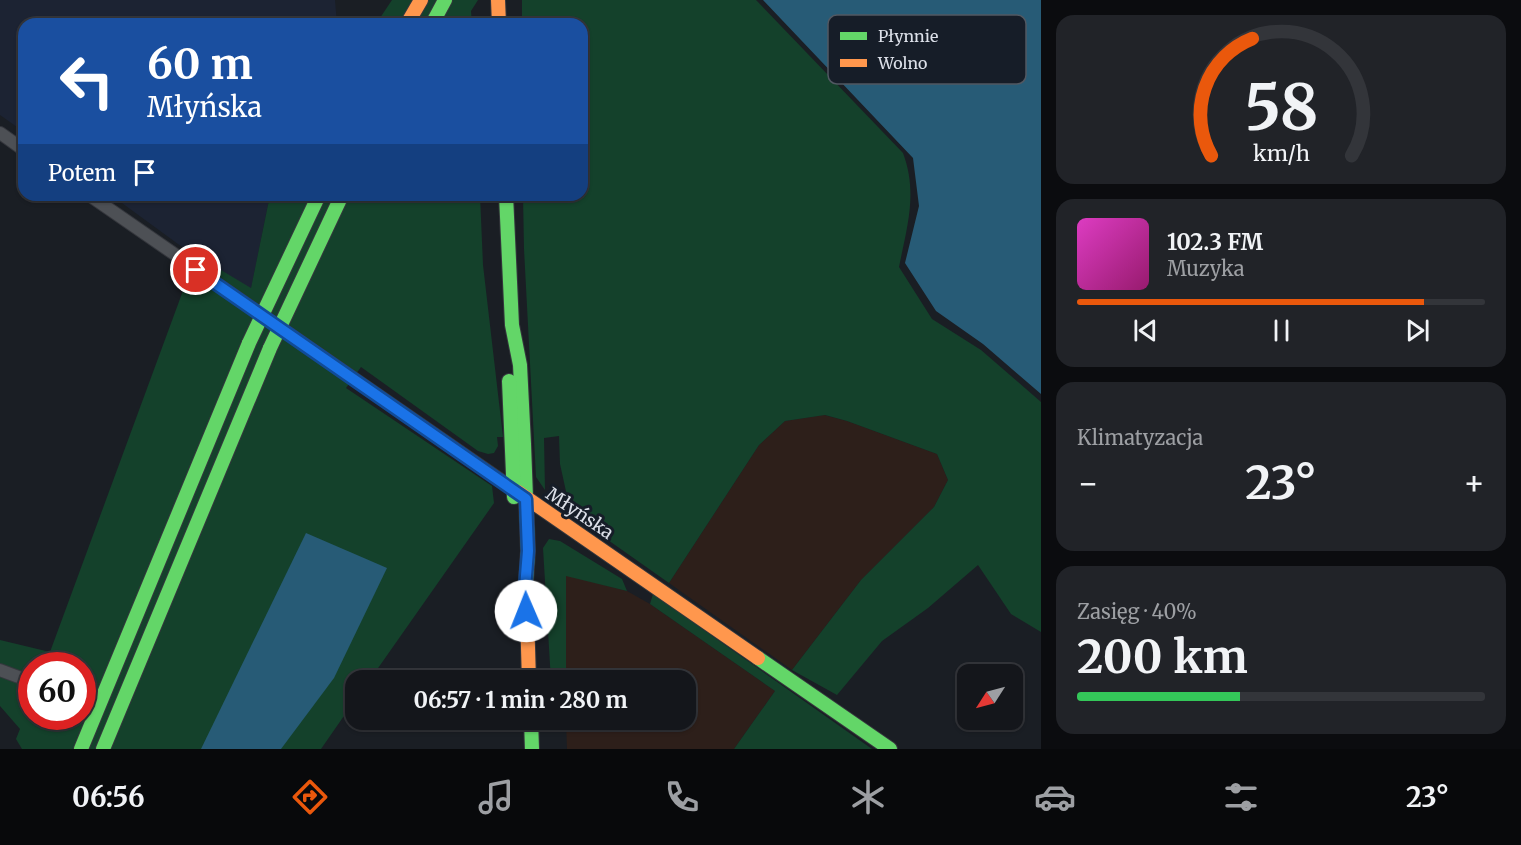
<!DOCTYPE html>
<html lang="pl">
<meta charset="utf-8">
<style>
:root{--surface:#14161b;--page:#212328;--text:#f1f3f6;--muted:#9d9fa3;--line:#33353a;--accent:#ea580c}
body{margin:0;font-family:Merriweather,serif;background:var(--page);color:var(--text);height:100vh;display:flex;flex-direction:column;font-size:22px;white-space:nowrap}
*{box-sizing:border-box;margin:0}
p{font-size:20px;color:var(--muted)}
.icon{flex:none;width:33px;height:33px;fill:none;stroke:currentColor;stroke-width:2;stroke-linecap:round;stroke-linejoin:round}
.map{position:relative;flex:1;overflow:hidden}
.side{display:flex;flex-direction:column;gap:15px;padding:15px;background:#0b0c0f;width:480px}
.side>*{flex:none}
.top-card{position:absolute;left:18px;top:18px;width:570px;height:183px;border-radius:18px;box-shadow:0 2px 4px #0004,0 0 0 2px var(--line);background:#1a4fa0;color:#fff;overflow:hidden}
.needle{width:39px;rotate:234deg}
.controls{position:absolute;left:957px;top:664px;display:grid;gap:12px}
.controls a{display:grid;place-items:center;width:66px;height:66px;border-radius:12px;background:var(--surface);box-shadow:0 2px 4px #0004,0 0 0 2px var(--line);font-size:30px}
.speed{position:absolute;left:18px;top:652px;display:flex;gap:12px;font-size:30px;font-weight:700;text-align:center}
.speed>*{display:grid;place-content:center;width:78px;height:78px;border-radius:50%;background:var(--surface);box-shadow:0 2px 4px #0004,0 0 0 2px var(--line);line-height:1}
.speed .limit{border:9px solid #d22;background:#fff;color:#111}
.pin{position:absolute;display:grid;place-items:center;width:51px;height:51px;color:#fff;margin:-26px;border:3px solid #fff;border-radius:50%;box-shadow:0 2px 6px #0007}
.me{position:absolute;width:66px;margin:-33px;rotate:359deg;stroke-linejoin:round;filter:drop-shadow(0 0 4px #0008)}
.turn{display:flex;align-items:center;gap:21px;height:126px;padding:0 30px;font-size:27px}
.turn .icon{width:78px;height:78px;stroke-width:2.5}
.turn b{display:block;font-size:42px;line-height:51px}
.then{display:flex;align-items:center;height:57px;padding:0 30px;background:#0003;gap:12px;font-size:22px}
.big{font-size:45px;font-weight:700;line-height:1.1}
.side .tile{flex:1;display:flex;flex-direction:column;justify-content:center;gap:9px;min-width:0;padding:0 21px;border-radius:18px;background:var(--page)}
.side .dial{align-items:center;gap:0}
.dial svg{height:156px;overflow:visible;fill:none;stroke:var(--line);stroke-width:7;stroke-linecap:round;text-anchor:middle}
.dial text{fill:var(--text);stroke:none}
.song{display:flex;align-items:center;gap:18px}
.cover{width:72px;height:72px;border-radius:9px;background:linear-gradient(135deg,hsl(310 70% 55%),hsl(320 70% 35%))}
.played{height:6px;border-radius:3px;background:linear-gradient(90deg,var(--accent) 85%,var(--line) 85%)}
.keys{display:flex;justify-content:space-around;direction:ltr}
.heat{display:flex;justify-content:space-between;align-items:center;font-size:33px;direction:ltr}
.charge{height:9px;border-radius:4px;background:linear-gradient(90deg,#34c759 40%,var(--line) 0)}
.trip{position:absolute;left:345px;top:670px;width:351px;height:60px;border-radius:18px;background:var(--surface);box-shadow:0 2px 4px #0004,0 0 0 2px var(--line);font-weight:700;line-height:60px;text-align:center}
.menu{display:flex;height:96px;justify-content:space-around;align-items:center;background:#08090b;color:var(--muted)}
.menu .icon{width:42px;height:42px}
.menu .active{color:var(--accent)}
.menu b{font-size:27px;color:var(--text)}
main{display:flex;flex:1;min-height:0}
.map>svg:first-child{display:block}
</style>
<main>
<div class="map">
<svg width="1041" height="749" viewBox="0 0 1041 749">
<rect width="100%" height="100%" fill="#1a1e24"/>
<g fill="#2d1f1a">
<polygon points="824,415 847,421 937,454 948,480 934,507 861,580 792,670 669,583 759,445 785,421"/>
<polygon points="566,575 627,591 650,604 775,691 734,749 567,749 566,720 686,720 686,681 566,681"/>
</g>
<g fill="#1c2333">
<polygon points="0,0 335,0 337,24 24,24 24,132 0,115"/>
<polygon points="111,195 270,195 251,289 178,244"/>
</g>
<g fill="#14412b" fill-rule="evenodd">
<polygon points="392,0 478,0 471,11 472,24 376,24"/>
<path d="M522 0H756L903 153C918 193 907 227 899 267L932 319 981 350 1041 402V632L1011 614 978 565 928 608 882 641 837 695 792 670 861 580 934 507 948 480 937 454 847 421 825 415 785 421 759 445 669 583 571 514 560 464 559 436 544 438 545 490 536 477 524 249 523 195H582V24H522Z"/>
<path d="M270 195H480L483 265 503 437H497L498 446 494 453 488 454 478 451 361 367 346 388 492 486 494 503 369 681H356L355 700 321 749H22L16 739 20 729 0 706V640L50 652 184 288 206 261 251 288ZM32 666H82V717H32Z"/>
<polygon points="549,539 560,541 622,579 627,591 566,576 566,681 551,681 543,548"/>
<polygon points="653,594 872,749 734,749 775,691 650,604"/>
</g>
<g fill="#275b76">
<polygon points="763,0 1041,0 1041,394 983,344 936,311 905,263 919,206 913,158"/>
<polygon points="306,533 387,568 334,678 281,749 201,749"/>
</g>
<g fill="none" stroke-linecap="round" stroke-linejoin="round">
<defs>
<g id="street">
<polyline points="0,133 24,150"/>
<polyline points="89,195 514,489"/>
<polyline points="0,670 32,682"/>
</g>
<g id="fast">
<polyline points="432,24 445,0"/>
<polyline points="506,195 512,325 520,365 524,444 528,551 526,581"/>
<polyline points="509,381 514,497"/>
<polyline points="758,658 890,749"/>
<polyline points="531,720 532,749"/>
<polyline points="81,749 249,343"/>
<polyline points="103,749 270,348"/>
</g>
<g id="slow">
<polyline points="498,0 499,24"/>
<polyline points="407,24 421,0"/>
<polyline points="518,492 758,658"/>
<polyline points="526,581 529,681"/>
</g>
</defs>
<use href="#street" stroke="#35373d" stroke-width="14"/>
<use href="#fast" stroke="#35373d" stroke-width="16"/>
<use href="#slow" stroke="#35373d" stroke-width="16"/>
<use href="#street" stroke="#4d5055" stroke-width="12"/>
<use href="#fast" stroke="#63d668" stroke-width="14"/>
<use href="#slow" stroke="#ff974d" stroke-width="14"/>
<defs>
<g id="fast-bridge">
<polyline points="249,343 319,195"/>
<polyline points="270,348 342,195"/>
</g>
</defs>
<use href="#fast-bridge" stroke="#35373d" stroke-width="16" stroke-linecap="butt"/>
<use href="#fast-bridge" stroke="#63d668" stroke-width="14"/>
</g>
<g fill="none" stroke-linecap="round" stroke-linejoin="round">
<defs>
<polyline id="route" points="196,270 526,499 528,551 525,588 526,611"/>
</defs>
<use href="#route" stroke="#114b97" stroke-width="15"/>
<use href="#route" stroke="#1a73e8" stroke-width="10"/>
</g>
<g text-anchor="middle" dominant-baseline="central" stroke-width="6" stroke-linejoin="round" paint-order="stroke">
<g font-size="18" fill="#dce0e9" stroke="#161d28">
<text transform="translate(580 513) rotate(34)">Młyńska</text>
</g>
</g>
<rect x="828" y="15" width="198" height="69" rx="9" fill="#161d28" stroke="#515862" stroke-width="1.5"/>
<rect x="840" y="32" width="27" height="8" fill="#63d668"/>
<rect x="840" y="59" width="27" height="8" fill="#ff974d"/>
<g font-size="16" fill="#dce0e9">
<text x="878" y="42">Płynnie</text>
<text x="878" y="69">Wolno</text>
</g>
</svg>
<div class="controls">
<a><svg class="needle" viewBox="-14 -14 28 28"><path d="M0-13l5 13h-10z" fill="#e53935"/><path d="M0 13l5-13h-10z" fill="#9d9fa3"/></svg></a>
</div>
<div class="speed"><div class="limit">60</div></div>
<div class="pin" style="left:196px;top:270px;background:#d93025"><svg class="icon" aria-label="arrive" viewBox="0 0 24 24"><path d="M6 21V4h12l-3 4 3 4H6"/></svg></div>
<svg class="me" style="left:526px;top:611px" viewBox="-20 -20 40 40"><circle r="19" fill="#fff"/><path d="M0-13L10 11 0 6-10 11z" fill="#1a73e8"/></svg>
<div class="trip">06:57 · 1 min · 280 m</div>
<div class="top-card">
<div class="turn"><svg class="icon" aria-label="left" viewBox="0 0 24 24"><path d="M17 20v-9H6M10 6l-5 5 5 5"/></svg><div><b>60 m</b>Młyńska</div></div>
<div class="then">Potem<svg class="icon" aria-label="arrive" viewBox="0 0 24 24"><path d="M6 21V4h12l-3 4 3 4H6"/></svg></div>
</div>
</div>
<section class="side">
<div class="tile dial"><svg viewBox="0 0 100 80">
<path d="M14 69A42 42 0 1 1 86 69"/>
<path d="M14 69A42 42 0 0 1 35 9" stroke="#ea580c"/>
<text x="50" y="56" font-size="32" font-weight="700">58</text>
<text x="50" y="72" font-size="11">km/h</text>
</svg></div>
<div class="tile">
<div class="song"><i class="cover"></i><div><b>102.3 FM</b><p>Muzyka</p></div></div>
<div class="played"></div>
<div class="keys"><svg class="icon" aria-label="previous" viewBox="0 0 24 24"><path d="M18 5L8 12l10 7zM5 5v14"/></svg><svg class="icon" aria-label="pause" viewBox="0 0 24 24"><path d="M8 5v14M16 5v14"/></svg><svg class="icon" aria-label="next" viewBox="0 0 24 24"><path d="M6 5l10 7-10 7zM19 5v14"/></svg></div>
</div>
<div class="tile"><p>Klimatyzacja</p>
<div class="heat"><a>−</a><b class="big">23°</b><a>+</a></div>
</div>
<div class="tile"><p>Zasięg · 40%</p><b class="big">200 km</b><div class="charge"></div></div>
</section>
</main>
<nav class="menu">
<b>06:56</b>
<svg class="icon active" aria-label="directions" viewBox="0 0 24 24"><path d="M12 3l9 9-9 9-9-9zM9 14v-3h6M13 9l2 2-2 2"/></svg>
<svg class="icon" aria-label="music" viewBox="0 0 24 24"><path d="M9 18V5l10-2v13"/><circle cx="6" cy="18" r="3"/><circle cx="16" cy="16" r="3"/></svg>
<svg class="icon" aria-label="phone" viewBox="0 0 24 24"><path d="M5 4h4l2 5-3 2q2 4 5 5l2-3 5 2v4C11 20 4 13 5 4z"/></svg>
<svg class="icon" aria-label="climate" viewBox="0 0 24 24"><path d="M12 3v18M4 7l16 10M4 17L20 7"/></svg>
<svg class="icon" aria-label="car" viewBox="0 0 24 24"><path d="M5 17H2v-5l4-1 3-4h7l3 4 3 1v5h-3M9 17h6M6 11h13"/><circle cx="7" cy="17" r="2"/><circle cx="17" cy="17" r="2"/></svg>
<svg class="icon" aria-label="filters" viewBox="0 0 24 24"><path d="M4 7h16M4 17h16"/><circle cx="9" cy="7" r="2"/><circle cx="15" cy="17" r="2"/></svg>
<b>23°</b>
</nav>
